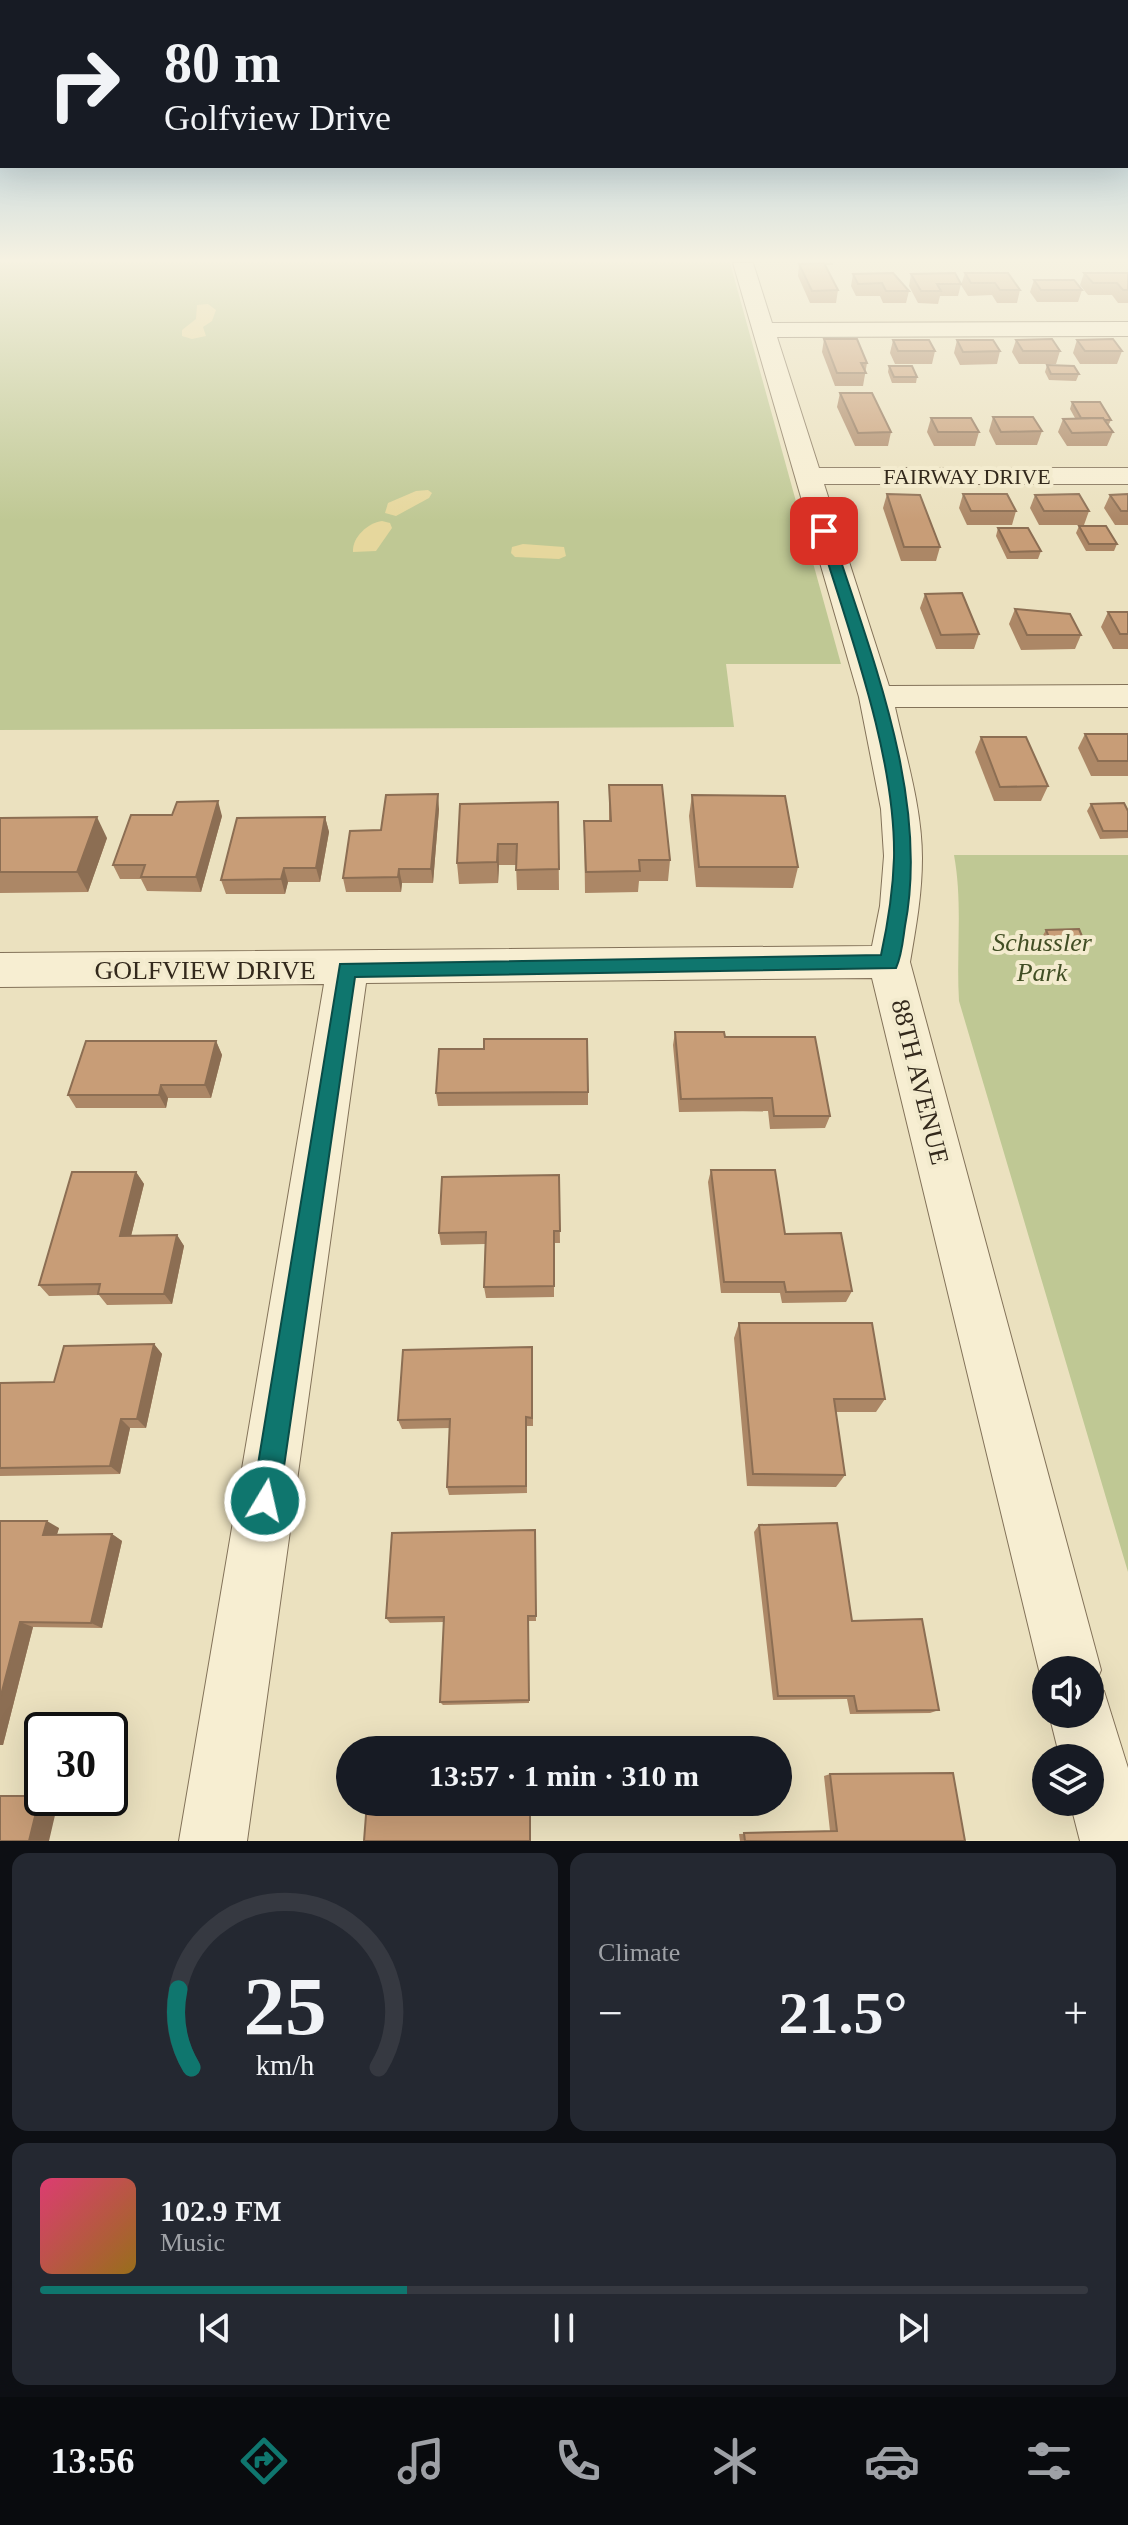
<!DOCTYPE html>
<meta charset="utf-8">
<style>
:root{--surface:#171b24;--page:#242831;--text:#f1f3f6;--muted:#9ea1a6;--line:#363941;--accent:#0f766e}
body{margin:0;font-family:"Times New Roman",serif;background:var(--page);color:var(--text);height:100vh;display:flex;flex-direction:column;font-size:30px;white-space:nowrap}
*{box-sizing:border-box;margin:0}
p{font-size:26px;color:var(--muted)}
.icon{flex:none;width:44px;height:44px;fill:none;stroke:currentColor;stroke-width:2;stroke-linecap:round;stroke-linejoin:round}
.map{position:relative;height:1841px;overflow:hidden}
.sheet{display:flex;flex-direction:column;gap:12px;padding:12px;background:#0d0f14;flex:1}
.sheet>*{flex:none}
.top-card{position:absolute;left:0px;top:0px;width:1128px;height:168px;box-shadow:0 8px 32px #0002;background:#171b24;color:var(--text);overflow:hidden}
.fabs{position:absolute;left:1032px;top:1656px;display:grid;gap:16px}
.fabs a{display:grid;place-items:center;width:72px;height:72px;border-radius:50%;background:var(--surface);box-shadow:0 8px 32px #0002;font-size:40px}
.speed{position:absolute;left:24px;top:1712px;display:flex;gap:16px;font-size:40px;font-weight:700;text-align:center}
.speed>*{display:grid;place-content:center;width:104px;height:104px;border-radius:50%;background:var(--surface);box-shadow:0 8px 32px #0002;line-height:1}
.speed .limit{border:4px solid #111;border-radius:12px;background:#fff;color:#111}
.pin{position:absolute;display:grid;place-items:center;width:68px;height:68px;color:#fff;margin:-34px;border-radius:16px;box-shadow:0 4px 12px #0006}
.me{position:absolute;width:88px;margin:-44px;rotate:9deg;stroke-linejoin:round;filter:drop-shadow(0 0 6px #0008)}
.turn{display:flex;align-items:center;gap:28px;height:168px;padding:0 32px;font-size:36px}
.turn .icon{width:104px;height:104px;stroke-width:2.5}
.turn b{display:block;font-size:56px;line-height:68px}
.big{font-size:60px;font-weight:700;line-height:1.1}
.sheet .widget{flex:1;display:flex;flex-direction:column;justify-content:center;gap:12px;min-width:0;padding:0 28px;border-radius:16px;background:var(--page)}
.sheet .dial{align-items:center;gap:0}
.dial svg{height:208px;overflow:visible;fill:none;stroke:var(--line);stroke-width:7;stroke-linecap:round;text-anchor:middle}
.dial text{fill:var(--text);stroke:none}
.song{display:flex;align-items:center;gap:24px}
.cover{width:96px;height:96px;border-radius:12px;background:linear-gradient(135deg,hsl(340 70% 55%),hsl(40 70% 35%))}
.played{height:8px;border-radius:4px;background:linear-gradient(90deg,var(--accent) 35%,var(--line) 35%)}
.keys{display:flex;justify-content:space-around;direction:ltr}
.heat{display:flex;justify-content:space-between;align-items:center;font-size:44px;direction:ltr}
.sheet .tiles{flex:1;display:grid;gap:12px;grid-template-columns:1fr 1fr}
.widget:last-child{grid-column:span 2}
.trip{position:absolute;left:336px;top:1736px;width:456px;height:80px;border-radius:40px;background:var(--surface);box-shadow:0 8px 32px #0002;font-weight:700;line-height:80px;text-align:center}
.tab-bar{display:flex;height:128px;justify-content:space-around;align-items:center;background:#090b0e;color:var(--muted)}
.tab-bar .icon{width:56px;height:56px}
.tab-bar .selected{color:var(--accent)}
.tab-bar b{font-size:36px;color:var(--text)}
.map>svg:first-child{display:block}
</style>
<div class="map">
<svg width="1128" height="1841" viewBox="0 0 1128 1841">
<rect width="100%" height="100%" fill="#ebe1bf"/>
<g fill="#bfc894">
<polygon points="0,263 730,263 841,664 726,664 734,727 0,730"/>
<path d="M954 855H1128V1572L959 1001C956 952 963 904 954 855Z"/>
</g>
<g fill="#e6d79d">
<polygon points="208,304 216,310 212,321 203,327 206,336 192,339 182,336 182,330 196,319 197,305"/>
<polygon points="428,490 432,493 429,498 396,516 385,513 388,503 416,491"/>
<path d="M382 521 390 523 392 528 376 551 353 552C352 537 368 523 382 521Z"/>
<polygon points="523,544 564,547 566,556 559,559 515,557 511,553 512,547"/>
</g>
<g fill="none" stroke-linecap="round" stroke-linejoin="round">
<defs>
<path id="street" d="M733 263H753L772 323 1128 322V336L777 337 819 468H1128V484H824L889 686 1128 685V707H895C906 757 922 808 922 858 922 894 916 927 910 962L1101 1670 1094 1687 1104 1691 1128 1768V1841H1080L1070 1802H1090V1758H1060L1049 1714H1090V1670H1046V1688L1039 1670 872 978 366 983 247 1841H179L324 984 0 987V953L872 946 880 906 884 856 881 809 859 697Z"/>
</defs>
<use href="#street" stroke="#837259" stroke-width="2"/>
<use href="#street" fill="#f7eed2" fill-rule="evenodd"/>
</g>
<g fill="#ac8766">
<polygon points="833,263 833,265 825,265 838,290 836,303 810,303 798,276 799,264"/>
<polygon points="965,273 1020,290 1017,303 997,303 992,295 968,296 961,285"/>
<polygon points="1084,273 1128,273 1128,303 1118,303 1112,295 1088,295 1080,285"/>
<polygon points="853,274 909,291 906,303 883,303 880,296 856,296 851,286"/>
<polygon points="911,274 961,284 958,296 940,296 938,304 918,303 909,286"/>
<polygon points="1034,280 1082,290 1078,302 1037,302 1030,292"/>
<polygon points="824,339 867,363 863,386 835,386 822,352"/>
<polygon points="893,340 935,351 932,364 895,364 890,353"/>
<polygon points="957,340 1000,351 997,364 960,365 954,353"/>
<polygon points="1016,340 1060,351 1056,364 1019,364 1012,352"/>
<polygon points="1077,340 1122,351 1117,364 1080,364 1073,353"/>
<polygon points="1047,365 1079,374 1076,381 1049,380 1045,372"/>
<polygon points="889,366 917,377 916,383 892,383 888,372"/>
<polygon points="840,393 891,432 888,446 855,446 837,407"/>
<polygon points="1072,402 1111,420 1108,426 1113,432 1107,446 1067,446 1058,432 1063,419 1075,418 1070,409"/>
<polygon points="993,417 1042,431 1037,445 996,445 989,431"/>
<polygon points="931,418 979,432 975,446 934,446 927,432"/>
<polygon points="887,494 940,547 936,561 901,561 883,508"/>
<polygon points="963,494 1016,511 1012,525 967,525 959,508"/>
<polygon points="1128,494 1128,525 1115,525 1104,508 1110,495"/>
<polygon points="1035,495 1089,511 1084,525 1039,525 1030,508"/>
<polygon points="1079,526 1117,544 1114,551 1086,551 1076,533"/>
<polygon points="998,528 1041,551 1038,559 1007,559 996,536"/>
<polygon points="925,594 979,634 974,649 936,649 920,608"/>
<polygon points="1015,609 1081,635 1075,649 1021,650 1009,624"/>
<polygon points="1108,612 1128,612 1128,649 1113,649 1101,627"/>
<polygon points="1085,734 1128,734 1128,776 1091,776 1078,748"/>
<polygon points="981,737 1048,786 1041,801 994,801 975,752"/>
<polygon points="609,785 670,860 668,881 639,881 638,892 585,893 584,821 609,821"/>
<polygon points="692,795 798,867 793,888 696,887 689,816"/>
<polygon points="558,802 559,890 517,890 516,865 499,865 498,883 459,884 457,863"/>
<polygon points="1091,804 1128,811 1128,838 1100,839 1087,811"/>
<polygon points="439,809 433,883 402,883 401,892 346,892 343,878 381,830"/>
<polygon points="222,816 201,892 147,891 141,879 120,879 113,865"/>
<polygon points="325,817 329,832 320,882 288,882 285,894 226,894 221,880"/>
<polygon points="0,818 107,838 88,892 0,893"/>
<polygon points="1046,930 1086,946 1082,953 1049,954 1042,937"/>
<polygon points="675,1032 725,1037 830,1116 825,1128 770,1129 768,1111 679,1112 673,1045"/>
<polygon points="216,1041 222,1055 211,1098 168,1098 166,1108 76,1108 68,1095"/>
<polygon points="484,1049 588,1092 588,1105 438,1106 436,1093"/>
<polygon points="711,1170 852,1291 846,1302 782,1303 780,1293 721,1293 708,1182"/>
<polygon points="136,1172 144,1184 131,1236 177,1235 184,1246 172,1304 107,1305 99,1295 49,1296 39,1285"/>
<polygon points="559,1175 560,1243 554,1243 554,1297 486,1298 484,1287 485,1244 441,1245 439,1233"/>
<polygon points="739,1323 885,1399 876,1412 836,1412 845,1475 836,1487 747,1486 734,1338"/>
<polygon points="154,1344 162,1354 146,1428 130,1428 120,1474 0,1476 0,1383 54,1382"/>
<polygon points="533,1357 533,1426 526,1426 527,1493 449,1495 447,1487 450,1428 402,1429 398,1420"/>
<polygon points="0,1521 59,1528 57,1534 112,1534 122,1541 102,1628 33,1627 3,1745 0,1745"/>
<polygon points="759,1525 852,1621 939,1710 930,1713 850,1714 847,1699 773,1700 754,1532"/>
<polygon points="535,1530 536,1621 529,1621 529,1703 443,1705 440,1702 444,1622 390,1623 386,1618"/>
<polygon points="830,1774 965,1841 740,1841 739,1834 830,1831 824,1776"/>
</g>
<g fill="#8c6e53">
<polygon points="438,794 439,809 433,883 431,869"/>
<polygon points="218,801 222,816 201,892 196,877"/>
<polygon points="97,817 107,838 88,892 77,872"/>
<polygon points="325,817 329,832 320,882 316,868"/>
<polygon points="498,844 499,865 498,883 497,862"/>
<polygon points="284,868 288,882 285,894 281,879"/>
<polygon points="399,869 402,883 401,892 398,877"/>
<polygon points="216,1041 222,1055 211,1098 205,1085"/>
<polygon points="161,1085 168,1098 166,1108 159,1095"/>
<polygon points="136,1172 144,1184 128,1248 120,1236"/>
<polygon points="177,1235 184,1246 172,1304 164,1294"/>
<polygon points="154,1344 162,1354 146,1428 137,1419"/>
<polygon points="121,1419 130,1428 120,1474 110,1466"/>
<polygon points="47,1521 59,1528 55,1541 43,1535"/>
<polygon points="112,1534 122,1541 102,1628 91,1623"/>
<polygon points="20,1622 33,1627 3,1745 0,1745 0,1699"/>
<polygon points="40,1796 42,1797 42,1798 59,1798 49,1841 29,1841"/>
</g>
<g fill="#c89d77" stroke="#8c6e53" stroke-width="2">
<polygon points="824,263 838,290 812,291 799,264"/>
<polygon points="893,273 909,291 886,291 882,283 858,284 853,274"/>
<polygon points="955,273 961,284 937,284 941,291 921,291 911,274"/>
<polygon points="965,273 1008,273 1020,290 1000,290 995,283 971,283"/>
<polygon points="1084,273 1128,273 1128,290 1123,290 1117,283 1093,283"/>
<polygon points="1034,280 1074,280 1082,290 1041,290"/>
<polygon points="824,339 857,339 867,363 861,363 866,373 837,373"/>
<polygon points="1052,339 1060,351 1023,351 1016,340"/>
<polygon points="1113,339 1122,351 1085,351 1077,340"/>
<polygon points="893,340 929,340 935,351 898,351"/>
<polygon points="957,340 993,340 1000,351 963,352"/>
<polygon points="1047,365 1074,366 1079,374 1051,374"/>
<polygon points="889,366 912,366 917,377 894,377"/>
<polygon points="840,393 872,393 891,432 858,433"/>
<polygon points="1072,402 1100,402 1111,420 1104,420 1103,418 1081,418"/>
<polygon points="993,417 1033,417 1042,431 1001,432"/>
<polygon points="931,418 971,418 979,432 938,432"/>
<polygon points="1103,418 1113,432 1072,433 1063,419"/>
<polygon points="887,494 920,495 940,547 904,547"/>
<polygon points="963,494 1007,494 1016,511 971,511"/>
<polygon points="1079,494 1089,511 1044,511 1035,495"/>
<polygon points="1128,494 1128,511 1121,511 1110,495"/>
<polygon points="1079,526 1106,526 1117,544 1089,544"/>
<polygon points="998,528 1028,528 1041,551 1010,552"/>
<polygon points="962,593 979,634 941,635 925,594"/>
<polygon points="1015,609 1070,614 1081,635 1027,635"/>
<polygon points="1108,612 1128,612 1128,634 1120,634"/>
<polygon points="1085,734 1128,734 1128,761 1098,761"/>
<polygon points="981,737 1026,737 1048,786 1000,787"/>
<polygon points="609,785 662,785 670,860 639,860 640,871 586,872 584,821 611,821"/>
<polygon points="438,794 431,869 399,869 398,877 343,878 350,831 381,830 386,795"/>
<polygon points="692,795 785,796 798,867 699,867"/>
<polygon points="218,801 196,877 141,877 145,865 113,865 131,815 172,815 177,802"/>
<polygon points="558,802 559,869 516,870 517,844 498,844 497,862 457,863 460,804"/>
<polygon points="1124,803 1128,811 1128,831 1103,831 1091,804"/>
<polygon points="97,817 77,872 0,872 0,818"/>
<polygon points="325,817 316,868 284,868 281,879 221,880 237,818"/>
<polygon points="1079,929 1086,946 1053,947 1046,930"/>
<polygon points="675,1032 724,1032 725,1037 815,1037 830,1116 774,1116 772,1098 681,1099"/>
<polygon points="484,1039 587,1039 588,1092 436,1093 439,1049 484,1049"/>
<polygon points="86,1041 216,1041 205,1085 161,1085 159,1095 68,1095"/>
<polygon points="711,1170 775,1170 785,1234 841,1233 852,1291 786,1292 784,1282 724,1282"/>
<polygon points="72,1172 136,1172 120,1236 177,1235 164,1294 98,1294 100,1284 39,1285"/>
<polygon points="559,1175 560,1231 554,1231 554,1286 484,1287 486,1232 439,1233 442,1177"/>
<polygon points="739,1323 872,1323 885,1399 834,1399 845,1475 753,1474"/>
<polygon points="154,1344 137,1419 121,1419 110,1466 0,1468 0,1383 54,1382 64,1346"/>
<polygon points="532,1347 532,1418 526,1417 526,1486 447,1487 450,1419 398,1420 403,1350"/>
<polygon points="0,1521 47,1521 43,1535 112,1534 91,1623 20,1622 0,1699"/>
<polygon points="837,1523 852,1621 922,1619 939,1710 857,1711 854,1696 778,1696 759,1525"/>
<polygon points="535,1530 536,1616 528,1616 529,1700 440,1702 444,1617 386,1618 392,1533"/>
<polygon points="953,1773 965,1841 745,1841 744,1833 837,1831 830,1774"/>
<polygon points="0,1796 40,1796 29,1841 0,1841"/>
<polygon points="367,1802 530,1802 530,1841 364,1841"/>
</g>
<linearGradient id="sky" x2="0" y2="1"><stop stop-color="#8cb8d4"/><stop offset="0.5" stop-color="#f6f2e2"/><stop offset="1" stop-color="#f6f2e2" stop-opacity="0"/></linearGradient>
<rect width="1128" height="521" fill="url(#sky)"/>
<path fill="#0f766e" stroke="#0a4d48" stroke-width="2" d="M824 528 831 531C870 653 930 797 905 926 903 939 902 955 896 968L355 977 279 1501 275 1510 265 1514 256 1510 252 1501 340 964 881 955C888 923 893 891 894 858 896 756 848 629 818 531Z"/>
<g text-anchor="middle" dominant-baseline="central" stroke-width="8" stroke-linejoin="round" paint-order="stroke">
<g font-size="22" fill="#33291c" stroke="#f3ebce">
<text x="967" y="476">FAIRWAY DRIVE</text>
</g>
<g font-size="26" font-style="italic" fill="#414e24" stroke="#f3ebce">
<text x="1042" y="942">Schussler<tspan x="1042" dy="30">Park</tspan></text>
</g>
<g font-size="26" fill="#33291c" stroke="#f3ebce">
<text x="205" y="970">GOLFVIEW DRIVE</text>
<text transform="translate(920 1082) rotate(76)">88TH AVENUE</text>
</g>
</g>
</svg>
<div class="fabs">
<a><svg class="icon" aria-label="sound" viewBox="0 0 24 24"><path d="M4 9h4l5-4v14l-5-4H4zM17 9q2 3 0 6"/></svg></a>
<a><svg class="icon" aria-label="layers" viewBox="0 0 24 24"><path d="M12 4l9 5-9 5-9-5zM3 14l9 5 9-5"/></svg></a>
</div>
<div class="speed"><div class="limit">30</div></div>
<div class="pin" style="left:824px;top:531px;background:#d93025"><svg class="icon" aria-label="arrive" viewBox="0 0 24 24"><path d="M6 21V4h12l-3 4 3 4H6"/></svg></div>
<svg class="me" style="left:265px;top:1501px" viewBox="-20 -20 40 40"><circle r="17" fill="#0f766e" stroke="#fff" stroke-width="3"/><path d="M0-11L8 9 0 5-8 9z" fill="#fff"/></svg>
<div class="trip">13:57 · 1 min · 310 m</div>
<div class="top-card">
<div class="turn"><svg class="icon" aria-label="right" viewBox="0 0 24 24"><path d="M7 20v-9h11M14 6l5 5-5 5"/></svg><div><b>80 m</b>Golfview Drive</div></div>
</div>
</div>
<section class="sheet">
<div class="tiles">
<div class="widget dial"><svg viewBox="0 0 100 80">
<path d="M14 69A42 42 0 1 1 86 69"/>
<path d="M14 69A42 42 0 0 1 9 39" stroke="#0f766e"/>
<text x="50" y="56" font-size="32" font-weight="700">25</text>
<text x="50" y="72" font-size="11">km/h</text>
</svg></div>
<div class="widget"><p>Climate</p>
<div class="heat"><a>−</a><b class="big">21.5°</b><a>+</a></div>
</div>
<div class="widget">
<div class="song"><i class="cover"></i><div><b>102.9 FM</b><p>Music</p></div></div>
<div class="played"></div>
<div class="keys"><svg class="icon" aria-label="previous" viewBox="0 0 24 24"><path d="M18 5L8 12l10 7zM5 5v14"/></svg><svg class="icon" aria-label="pause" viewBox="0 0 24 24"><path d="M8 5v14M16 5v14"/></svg><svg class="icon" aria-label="next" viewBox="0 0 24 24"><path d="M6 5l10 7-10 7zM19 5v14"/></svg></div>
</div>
</div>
</section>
<nav class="tab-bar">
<b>13:56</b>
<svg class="icon selected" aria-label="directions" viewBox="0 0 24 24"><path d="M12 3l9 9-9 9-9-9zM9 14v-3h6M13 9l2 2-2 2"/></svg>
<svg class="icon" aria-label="music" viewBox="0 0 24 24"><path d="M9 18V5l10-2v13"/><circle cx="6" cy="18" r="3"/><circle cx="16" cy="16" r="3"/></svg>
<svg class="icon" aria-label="phone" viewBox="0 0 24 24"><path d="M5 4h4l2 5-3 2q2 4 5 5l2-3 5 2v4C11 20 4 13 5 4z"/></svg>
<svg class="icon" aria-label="climate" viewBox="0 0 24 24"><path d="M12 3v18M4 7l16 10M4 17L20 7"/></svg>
<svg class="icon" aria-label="car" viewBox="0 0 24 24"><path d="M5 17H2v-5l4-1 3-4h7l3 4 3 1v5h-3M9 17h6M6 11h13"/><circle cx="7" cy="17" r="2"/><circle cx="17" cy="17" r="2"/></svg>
<svg class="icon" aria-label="filters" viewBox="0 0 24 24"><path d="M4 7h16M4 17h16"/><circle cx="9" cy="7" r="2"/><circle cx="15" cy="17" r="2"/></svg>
</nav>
